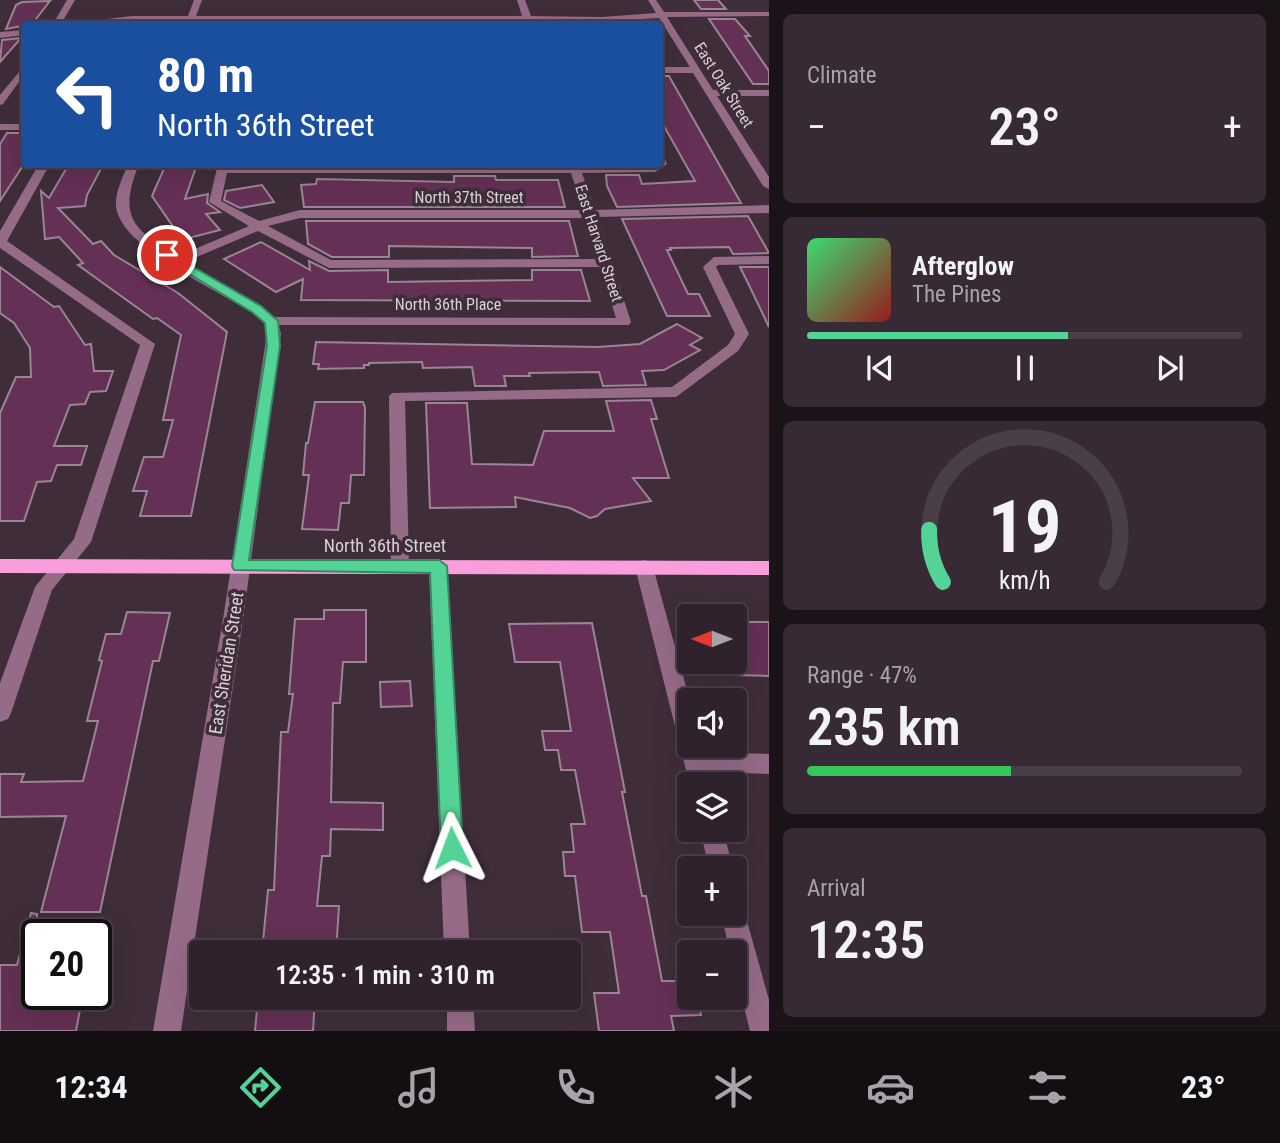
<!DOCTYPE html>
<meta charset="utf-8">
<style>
:root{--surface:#2f222c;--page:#372a34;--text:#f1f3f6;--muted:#a7a4a9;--line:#4a3f48;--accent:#54d396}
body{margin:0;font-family:"Roboto Condensed",sans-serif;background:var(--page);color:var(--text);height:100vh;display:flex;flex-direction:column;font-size:26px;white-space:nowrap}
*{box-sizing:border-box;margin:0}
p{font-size:23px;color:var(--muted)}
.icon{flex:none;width:38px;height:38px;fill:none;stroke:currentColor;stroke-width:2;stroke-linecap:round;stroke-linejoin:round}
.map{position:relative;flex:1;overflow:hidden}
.sheet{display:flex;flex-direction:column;gap:14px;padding:14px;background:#1a1318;width:511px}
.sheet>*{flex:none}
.hud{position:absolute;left:21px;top:21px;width:642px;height:147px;border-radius:7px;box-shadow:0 7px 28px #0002,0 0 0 2px var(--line);background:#1a4fa0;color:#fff;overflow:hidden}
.needle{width:46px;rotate:270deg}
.tools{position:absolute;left:677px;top:604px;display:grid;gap:14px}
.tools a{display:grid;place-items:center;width:70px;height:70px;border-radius:7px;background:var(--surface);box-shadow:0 7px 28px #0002,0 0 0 2px var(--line);font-size:35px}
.speed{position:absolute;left:21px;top:919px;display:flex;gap:14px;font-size:35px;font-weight:700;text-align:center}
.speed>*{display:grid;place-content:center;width:91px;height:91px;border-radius:50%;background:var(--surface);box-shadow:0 7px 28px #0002,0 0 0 2px var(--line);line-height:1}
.speed .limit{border:4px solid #111;border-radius:10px;background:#fff;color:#111}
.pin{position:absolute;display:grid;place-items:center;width:60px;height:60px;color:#fff;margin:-30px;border:4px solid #fff;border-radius:50%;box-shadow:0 2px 7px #0007}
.me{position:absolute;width:77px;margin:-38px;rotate:357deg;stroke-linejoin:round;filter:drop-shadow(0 0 5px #0008)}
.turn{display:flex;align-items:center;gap:24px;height:147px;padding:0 21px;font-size:32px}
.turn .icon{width:91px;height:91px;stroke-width:2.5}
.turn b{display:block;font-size:49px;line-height:60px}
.big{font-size:52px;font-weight:600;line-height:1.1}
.sheet .card{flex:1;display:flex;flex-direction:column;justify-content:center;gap:10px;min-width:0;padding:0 24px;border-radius:10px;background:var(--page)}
.sheet .dial{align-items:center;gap:0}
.dial svg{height:182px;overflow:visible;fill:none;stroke:var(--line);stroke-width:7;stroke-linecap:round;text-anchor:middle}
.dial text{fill:var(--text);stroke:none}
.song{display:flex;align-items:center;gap:21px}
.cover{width:84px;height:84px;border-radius:10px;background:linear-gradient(135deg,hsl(140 70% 55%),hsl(0 70% 35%))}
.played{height:7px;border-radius:4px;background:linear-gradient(90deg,var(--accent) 60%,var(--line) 60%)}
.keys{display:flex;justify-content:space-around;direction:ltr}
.heat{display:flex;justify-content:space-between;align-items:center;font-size:38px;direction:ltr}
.charge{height:10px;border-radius:5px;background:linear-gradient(90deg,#34c759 47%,var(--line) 0)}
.trip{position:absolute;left:189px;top:940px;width:392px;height:70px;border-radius:7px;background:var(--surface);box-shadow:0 7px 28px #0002,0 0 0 2px var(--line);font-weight:600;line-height:70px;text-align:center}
.tab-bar{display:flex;height:112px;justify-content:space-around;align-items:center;background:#130e12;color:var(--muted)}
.tab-bar .icon{width:49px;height:49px}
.tab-bar .selected{color:var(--accent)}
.tab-bar b{font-size:32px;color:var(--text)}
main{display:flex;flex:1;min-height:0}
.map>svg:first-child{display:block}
</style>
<main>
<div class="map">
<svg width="769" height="1031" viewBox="0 0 769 1031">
<rect width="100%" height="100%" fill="#3f2e3a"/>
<g fill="#653056" stroke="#9a8592" stroke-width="2">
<polygon points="694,0 718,0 726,9 701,9"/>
<polygon points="50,1 32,24 6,29 16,5 22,2"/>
<polygon points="709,19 735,19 750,36 745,36 769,71 769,84 753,84"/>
<polygon points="21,38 0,62 2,40"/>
<polygon points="660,76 669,76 741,203 617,207 607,186 606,175 639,175 642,184 695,181 660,119"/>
<polygon points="24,133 24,164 0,201 0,144 7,133"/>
<polygon points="69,164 103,165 87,195 85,206 58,208 93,244 101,241 114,255 178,293 227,332 191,516 140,516 147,491 133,491 144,457 163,457 173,420 163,420 181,335 157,318 153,319 78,265 83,263 59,237 45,239 41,191 49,198"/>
<polygon points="166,164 197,164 185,199 208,194 207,203 220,212 206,214 220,230 185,239 174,228 152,196"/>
<polygon points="454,176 495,176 496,180 558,180 565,207 304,207 301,185 316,184 317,179 454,182"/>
<polygon points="262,185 274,202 240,208 224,200 226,191"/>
<polygon points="748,216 769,253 733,254 729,247 670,248 671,250 667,250 688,294 699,294 710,316 667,316 622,219"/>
<polygon points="306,221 569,221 578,256 532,257 532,248 389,246 389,257 332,257 308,244"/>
<polygon points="261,242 310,270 309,261 329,271 388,270 388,282 532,280 532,270 581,270 590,301 301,300 303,279 276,292 224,259"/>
<polygon points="0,267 54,307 59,306 85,345 91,344 94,371 113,371 106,391 90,392 85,404 70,405 54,446 87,446 81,465 57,465 51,481 37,482 24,521 0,521 0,413 16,377 31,377 30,348 14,323 0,313"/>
<polygon points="740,267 769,267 769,327 747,281"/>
<polygon points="677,324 702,338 690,345 700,350 664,370 642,371 646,385 603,386 599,372 529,373 530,376 504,376 506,386 475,386 472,367 423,368 422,362 369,363 369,365 364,365 364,368 318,369 319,364 313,364 316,342 598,347 640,344"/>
<polygon points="651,400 657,419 651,419 669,478 633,478 651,501 605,509 597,516 590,518 570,508 515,497 516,507 430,508 426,403 467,403 472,464 533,465 544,431 614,431 606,401"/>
<polygon points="315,402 363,402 365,408 364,475 351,475 349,503 341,503 338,530 302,529 309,475 303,475 306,443 308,443"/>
<polygon points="324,610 366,610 366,662 343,662 340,703 333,703 331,802 383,803 383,830 331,829 330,856 322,856 317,906 339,906 336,952 262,952 268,890 274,890 281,732 288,732 293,694 289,694 295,619 324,619"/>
<polygon points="127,612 170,613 159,661 153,661 100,912 41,912 66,816 0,817 0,774 24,774 21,782 83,781 98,721 87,721 102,661 99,660 106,634 121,634"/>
<polygon points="735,622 769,622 769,676 735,675"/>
<polygon points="592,623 625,792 622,792 642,896 646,896 662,981 690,981 690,998 697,998 701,1015 671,1016 674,1031 599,1031 594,993 619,993 610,932 582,932 575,876 565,876 563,852 574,852 571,824 585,824 575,770 561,770 558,750 545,750 542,731 571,731 560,662 515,662 509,624"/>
<polygon points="410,681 412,706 381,707 380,682"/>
<polygon points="31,913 37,914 37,994 83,994 76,1031 0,1031 0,965 17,965"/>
<polygon points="258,998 315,998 313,1031 255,1031"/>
</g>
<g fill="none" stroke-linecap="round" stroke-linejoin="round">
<g fill="#966b88" fill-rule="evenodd">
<polygon points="67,0 75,0 61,24 53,24"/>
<polygon points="194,0 202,0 196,16 522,16 517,0 525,0 531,16 602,17 656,13 648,0 656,0 664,12 769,12 769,16 667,17 713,90 769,90 769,96 717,96 769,177 769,189 763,186 693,73 660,73 660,67 690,67 659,18 602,21 132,20 65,24 132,16 188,16"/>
<polygon points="24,30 24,35 0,38 0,32"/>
<polygon points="24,66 24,75 3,104 0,105 0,95"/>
<rect x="0" y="124" width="24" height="6"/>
<path d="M660 156 664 157 667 164 655 172 582 173 595 210 769 205V213L597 217 631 322 629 325H278L281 333 244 613 181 1031H153L224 613 267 333 263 322 255 315C222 291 120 249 116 206 115 192 123 177 128 164H139C118 217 132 227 176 257L249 226 209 202 218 164H229V167H569V164L580 167 660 164ZM227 173H571L583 210H300L259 221 221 201ZM300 218H585L598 259 331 260 268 226ZM258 231 329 268 600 267 616 318 273 317 254 301 185 262Z"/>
<polygon points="39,164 50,164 7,241 155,344 91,542 52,590 11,713 8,719 0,722 0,683 35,587 74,539 140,345 0,248 0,231"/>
<polygon points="769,256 769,264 718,265 716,267 749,334 738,351 676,397 405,401 409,566 407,571 393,571 391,566 389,396 392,393 672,387 728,345 735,334 703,267 714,257"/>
<polygon points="438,559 445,561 447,566 470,952 444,952 429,566 431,561"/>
<polygon points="644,560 651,562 653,567 690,701 690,746 700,746 703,752 769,754 769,774 708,772 711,784 690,786 635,567 637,562"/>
<polygon points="700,830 723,830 733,868 709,868"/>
<polygon points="735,902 742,905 745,914 769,1000 769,1031 750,1031 735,971 735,952 730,952 721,914 735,914"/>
<polygon points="447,998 473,998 475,1031 447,1031"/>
</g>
<polygon fill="#f79edb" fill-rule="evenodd" points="0,559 769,561 769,575 0,573"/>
</g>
<polygon fill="#54d396" stroke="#378962" stroke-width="2" points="167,252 261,306 278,321 280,346 249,560 439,560 447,566 463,848 460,855 452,858 444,855 441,848 430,573 234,570 232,566 267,346 265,323 252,312 163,258 161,255"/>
<g text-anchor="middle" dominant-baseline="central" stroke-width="7" stroke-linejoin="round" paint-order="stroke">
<g font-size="16" fill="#dbd0d7" stroke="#3f2e3a">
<text transform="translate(724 85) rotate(58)">East Oak Street</text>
<text x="469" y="197">North 37th Street</text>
<text transform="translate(599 243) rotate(72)">East Harvard Street</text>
<text x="448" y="304">North 36th Place</text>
</g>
<g font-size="18" fill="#dbd0d7" stroke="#3f2e3a">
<text x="385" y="545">North 36th Street</text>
<text transform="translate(226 663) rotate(-81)">East Sheridan Street</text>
</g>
</g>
</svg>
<div class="tools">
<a><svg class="needle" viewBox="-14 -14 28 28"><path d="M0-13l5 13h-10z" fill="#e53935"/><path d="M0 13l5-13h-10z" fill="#a7a4a9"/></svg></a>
<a><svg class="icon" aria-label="sound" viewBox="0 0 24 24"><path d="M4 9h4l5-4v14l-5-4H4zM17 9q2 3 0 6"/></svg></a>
<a><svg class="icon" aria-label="layers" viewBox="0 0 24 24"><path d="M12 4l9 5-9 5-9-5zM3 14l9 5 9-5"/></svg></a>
<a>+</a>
<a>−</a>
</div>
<div class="speed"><div class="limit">20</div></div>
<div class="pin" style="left:167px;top:255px;background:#d93025"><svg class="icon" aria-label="arrive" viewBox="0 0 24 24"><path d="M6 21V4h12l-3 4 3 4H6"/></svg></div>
<svg class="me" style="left:452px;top:848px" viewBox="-20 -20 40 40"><path d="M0-17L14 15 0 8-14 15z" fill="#54d396" stroke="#fff" stroke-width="4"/></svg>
<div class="trip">12:35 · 1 min · 310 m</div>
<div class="hud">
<div class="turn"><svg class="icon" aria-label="left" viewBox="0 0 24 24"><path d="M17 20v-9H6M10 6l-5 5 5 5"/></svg><div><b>80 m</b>North 36th Street</div></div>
</div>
</div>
<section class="sheet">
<div class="card"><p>Climate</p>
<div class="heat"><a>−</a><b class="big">23°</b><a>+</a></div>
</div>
<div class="card">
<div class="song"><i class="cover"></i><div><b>Afterglow</b><p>The Pines</p></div></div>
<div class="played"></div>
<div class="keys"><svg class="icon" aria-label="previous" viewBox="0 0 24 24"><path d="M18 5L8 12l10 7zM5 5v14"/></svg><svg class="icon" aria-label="pause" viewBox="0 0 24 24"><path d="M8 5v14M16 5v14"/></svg><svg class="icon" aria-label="next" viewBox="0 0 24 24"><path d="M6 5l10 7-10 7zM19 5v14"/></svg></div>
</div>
<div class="card dial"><svg viewBox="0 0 100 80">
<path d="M14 69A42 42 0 1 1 86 69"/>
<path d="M14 69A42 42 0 0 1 8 46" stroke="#54d396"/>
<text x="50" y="56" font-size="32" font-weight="700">19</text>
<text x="50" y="72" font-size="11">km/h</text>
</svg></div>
<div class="card"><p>Range · 47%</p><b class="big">235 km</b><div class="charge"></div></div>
<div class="card"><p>Arrival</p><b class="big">12:35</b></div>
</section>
</main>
<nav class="tab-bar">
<b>12:34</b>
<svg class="icon selected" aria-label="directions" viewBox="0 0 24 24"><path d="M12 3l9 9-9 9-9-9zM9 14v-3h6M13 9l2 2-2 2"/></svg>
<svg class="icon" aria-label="music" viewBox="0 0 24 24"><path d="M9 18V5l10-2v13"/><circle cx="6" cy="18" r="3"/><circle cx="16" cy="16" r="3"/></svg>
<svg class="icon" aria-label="phone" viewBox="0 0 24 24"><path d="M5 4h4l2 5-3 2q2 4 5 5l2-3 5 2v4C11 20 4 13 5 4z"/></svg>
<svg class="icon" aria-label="climate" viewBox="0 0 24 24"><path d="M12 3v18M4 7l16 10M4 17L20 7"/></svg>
<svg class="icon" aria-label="car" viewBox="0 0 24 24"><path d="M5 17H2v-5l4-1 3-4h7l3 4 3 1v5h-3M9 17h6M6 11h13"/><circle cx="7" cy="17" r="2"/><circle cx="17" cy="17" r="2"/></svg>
<svg class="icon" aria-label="filters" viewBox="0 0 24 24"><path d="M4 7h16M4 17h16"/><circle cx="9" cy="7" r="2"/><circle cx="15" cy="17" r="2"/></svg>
<b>23°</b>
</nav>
